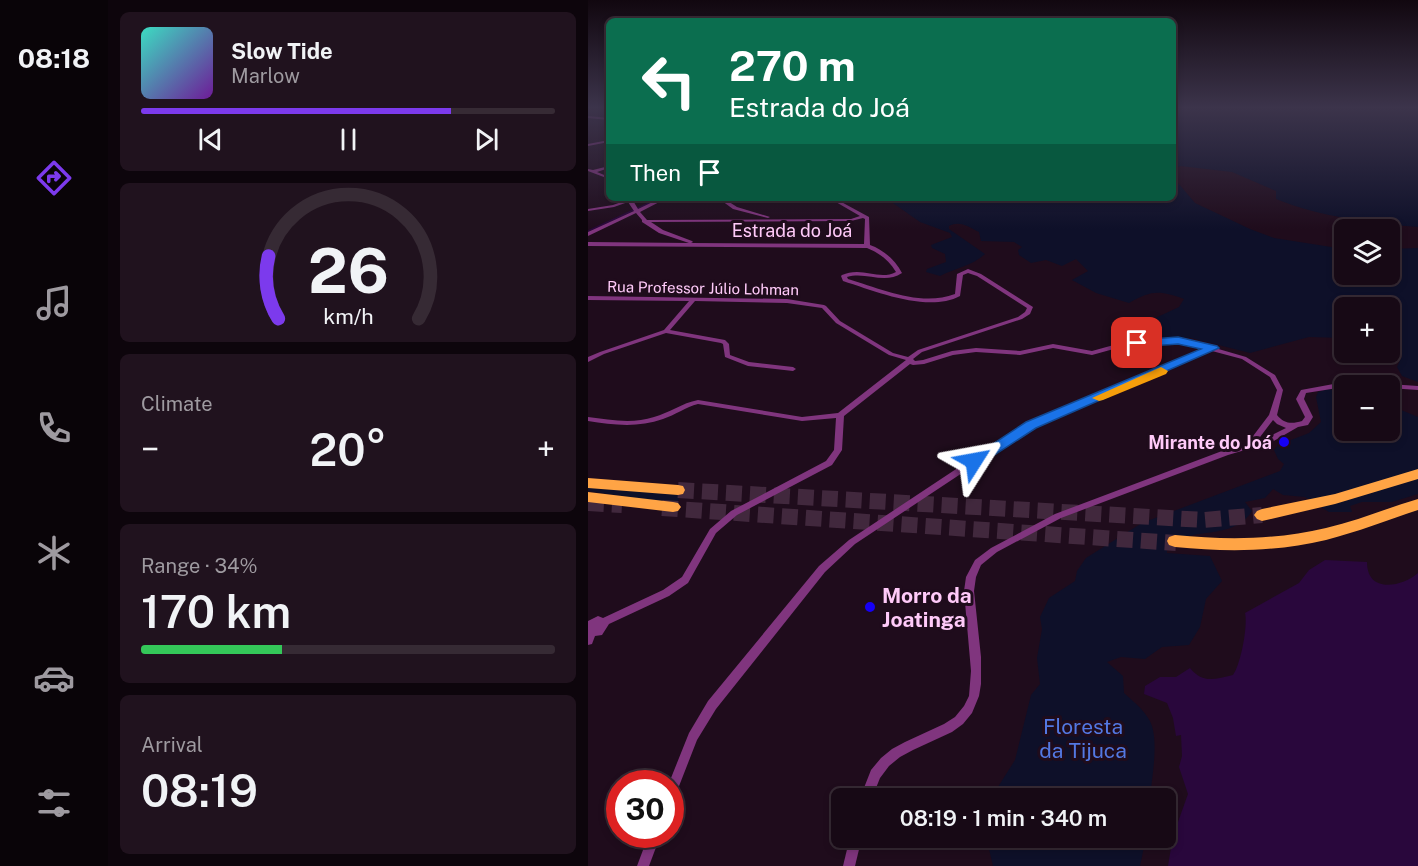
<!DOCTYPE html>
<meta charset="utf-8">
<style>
:root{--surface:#170915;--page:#20121e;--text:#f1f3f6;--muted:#9e9aa0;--line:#362a34;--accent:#7c3aed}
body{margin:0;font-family:"Public Sans",sans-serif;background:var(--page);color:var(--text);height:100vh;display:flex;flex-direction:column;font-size:22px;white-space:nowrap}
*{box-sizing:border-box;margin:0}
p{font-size:20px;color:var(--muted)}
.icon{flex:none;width:33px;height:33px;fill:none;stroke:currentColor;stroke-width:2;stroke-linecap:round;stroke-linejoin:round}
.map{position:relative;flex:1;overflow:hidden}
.sheet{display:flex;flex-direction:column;gap:12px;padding:12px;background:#0d050c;width:480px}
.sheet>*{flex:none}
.hud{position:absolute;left:18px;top:18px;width:570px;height:183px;border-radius:9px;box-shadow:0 3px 9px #0003,0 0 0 2px var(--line);background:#0b6e4f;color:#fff;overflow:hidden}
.controls{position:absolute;left:746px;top:219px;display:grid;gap:12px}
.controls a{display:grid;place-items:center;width:66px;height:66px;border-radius:9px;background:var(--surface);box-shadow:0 3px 9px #0003,0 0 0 2px var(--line);font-size:30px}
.speed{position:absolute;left:18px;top:770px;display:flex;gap:12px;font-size:30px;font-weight:700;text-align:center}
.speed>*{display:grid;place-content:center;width:78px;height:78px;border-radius:50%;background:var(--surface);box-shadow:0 3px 9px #0003,0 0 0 2px var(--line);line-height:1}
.speed .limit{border:9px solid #d22;background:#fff;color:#111}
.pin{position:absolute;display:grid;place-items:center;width:51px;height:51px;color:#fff;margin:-26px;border-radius:12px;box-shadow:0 3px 9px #0006}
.me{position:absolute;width:66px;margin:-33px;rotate:56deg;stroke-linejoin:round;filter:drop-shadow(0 0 4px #0008)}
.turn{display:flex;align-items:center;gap:21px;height:126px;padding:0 24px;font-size:27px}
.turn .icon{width:78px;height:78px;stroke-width:2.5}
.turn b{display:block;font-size:42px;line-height:51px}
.then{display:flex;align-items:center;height:57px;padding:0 24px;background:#0003;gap:12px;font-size:22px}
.big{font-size:45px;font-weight:600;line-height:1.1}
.sheet .card{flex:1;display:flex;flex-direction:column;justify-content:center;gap:9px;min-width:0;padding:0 21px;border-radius:9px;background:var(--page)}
.sheet .dial{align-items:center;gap:0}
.dial svg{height:156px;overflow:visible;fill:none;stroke:var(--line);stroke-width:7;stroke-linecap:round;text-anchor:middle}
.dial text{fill:var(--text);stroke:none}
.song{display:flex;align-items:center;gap:18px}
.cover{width:72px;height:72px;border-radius:9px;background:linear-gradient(135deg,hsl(170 70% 55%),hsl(280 70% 35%))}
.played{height:6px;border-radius:3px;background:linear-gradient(90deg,var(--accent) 75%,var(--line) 75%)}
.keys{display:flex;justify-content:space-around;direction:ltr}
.heat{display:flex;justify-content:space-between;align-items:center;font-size:33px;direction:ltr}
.charge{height:9px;border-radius:4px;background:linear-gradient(90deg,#34c759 34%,var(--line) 0)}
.trip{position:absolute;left:243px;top:788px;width:345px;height:60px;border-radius:9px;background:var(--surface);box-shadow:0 3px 9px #0003,0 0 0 2px var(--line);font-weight:600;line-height:60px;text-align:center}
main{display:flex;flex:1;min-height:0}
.menu{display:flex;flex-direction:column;width:108px;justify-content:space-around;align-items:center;background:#090408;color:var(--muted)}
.menu .icon{width:42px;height:42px}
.menu .active{color:var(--accent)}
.menu b{font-size:27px;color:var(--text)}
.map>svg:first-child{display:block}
</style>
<main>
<nav class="menu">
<b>08:18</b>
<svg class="icon active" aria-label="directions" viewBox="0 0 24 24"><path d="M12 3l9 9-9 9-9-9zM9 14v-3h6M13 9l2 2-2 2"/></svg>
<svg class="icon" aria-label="music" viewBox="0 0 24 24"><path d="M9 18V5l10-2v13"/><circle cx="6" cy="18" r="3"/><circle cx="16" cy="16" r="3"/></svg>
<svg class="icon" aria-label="phone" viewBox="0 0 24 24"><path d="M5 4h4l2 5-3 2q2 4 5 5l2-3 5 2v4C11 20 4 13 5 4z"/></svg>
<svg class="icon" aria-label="climate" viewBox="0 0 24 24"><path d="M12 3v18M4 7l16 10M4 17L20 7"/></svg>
<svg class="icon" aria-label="car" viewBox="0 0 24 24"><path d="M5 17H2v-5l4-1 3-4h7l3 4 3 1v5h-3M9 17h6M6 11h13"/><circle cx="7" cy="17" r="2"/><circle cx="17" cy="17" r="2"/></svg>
<svg class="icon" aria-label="filters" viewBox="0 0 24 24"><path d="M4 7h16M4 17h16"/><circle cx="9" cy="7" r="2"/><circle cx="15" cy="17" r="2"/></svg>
</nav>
<section class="sheet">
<div class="card">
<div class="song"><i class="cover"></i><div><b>Slow Tide</b><p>Marlow</p></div></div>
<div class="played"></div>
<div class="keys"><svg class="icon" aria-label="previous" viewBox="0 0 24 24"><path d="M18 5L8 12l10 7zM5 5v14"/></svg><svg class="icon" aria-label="pause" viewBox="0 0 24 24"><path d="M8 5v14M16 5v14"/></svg><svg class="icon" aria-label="next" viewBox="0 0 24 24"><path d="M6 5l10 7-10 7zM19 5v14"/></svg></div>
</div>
<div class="card dial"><svg viewBox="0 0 100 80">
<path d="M14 69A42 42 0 1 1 86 69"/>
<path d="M14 69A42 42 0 0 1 9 37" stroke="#7c3aed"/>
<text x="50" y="56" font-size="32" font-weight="700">26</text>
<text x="50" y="72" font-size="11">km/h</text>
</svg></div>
<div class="card"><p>Climate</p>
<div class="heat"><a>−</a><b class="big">20°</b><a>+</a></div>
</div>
<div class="card"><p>Range · 34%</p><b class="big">170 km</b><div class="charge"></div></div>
<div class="card"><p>Arrival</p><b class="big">08:19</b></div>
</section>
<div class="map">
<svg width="830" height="866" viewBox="0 0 830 866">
<rect width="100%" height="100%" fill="#1f0c1c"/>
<g fill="#0e1029">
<path d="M585 108H830V227C782 223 733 217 688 199V191L644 172 592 166 585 170Z"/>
<path d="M585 177 607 203 662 229 686 238 756 249V274H801V249L830 248V382L814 376 809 367 814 356 810 351 801 347V308H756V338L721 337 662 353 603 338 552 337 547 334 546 328 591 307 596 299C572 290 563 290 541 303L508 293 484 280 500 271 488 259 474 266 458 260 443 263 431 255 430 250 434 247 426 242 393 241 391 232C381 227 372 220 361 226V229L397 254C384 266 367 268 352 276L338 272 339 269 358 262 357 254 344 248 343 245 364 237 362 233 332 222 302 201 291 198H406L442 203 464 198H585Z"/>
<path d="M741 389 752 392 756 403V430H801V405L830 417V494L804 502H774L762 506 764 512H741L717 497 695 495 685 489 677 498 657 502 664 511C645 542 601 525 579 547V553L622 556 634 581 618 599 612 627 601 645 574 647 557 659 533 657 519 662 535 676 536 693C546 702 560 713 564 726 570 746 564 777 562 798H403L427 760 443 695 452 684 449 658 454 629 452 617 461 598 487 581 489 571 498 558 554 523 692 471 696 464 690 459 686 450 690 445 721 433 733 422 728 397 730 392Z"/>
<polygon points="0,486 95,493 88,504 0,491"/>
<polygon points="395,837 558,837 552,866 405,866 401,849"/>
</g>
<path fill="#29073c" d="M737 560 779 562C779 594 814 587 830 573V866H580L585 836 600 794 591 767 594 756 593 735 588 736 585 718 579 703 556 694 557 686 572 677H588L602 668C615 684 627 679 645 675 653 664 660 625 657 613L711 583 721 570Z"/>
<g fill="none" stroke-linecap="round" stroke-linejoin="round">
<polyline stroke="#29073c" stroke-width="1.5" points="0,231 72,198"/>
<g stroke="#41283d" stroke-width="16" stroke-dasharray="16 8" stroke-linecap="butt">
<polyline points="90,490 616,520 674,515"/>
<polyline points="0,503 34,505"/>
<polyline points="74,508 588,543"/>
</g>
<g fill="#80357e" fill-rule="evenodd">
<polygon points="0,116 21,118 21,120 0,118"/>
<polygon points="21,140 21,142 0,146 0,144"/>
<polygon points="21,166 21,168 9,172 21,177 21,179 0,171 0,169 5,170"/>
<path d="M38 198 44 199 50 209 73 198H79L52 212 59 220 263 219 272 216 241 198H246L281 217 282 245C296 250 307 260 314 273 296 285 278 271 259 277L260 279C293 289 333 307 367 294L369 274 380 269 393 274 445 307 442 314 434 319 334 352 325 359 327 361 335 360 364 351 388 348 432 351 465 344 504 351 533 343 590 339 603 341 658 357 687 375 695 390 689 415C696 424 704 424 714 421L717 417 708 399 713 390 751 383 786 384 789 386H756V387L718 393 716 399 725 417 720 425 710 427 684 442 640 455 473 518 409 552 393 565 388 577 386 591 393 657V684L391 696 384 713 375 724 364 732 325 750 312 757 301 766 292 778 284 798H272L283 770 293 758 304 749 317 742 356 724 367 717 376 706 381 696 383 671 376 591 378 577 387 560 403 548 467 514 634 451 659 444 681 415 689 390 682 377 654 359 624 351 433 434 267 544 237 572 128 709 109 740 86 799 82 801V783H81L101 733 120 701 231 566 261 540 427 430 618 349 601 344 590 343 533 347 504 355 465 348 432 355 388 352 365 355 336 364 325 365 322 364 256 416 254 450 244 465 149 515 128 533 100 583 81 596 21 624 14 635 7 636 4 644 0 645V621L10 616 15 618 75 590 94 577 122 529 143 511 238 461 246 450 248 418 214 421 110 404C98 407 87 415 75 419 50 428 25 425 0 421V417C22 420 45 424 66 417 81 413 94 403 110 400L214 417 250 413 318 360 301 355 248 323 234 308 199 303 107 301 82 330 137 340 141 344 142 355 161 362 205 367 208 369 205 371 160 366 137 357 135 344 133 343 78 333 16 354 0 362V357L12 352 76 330 101 301 0 300V296L199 299 236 305 238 306 252 321 305 353 320 357 330 350 430 317 437 312 439 308 389 276 380 273 375 275 372 296C368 298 363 300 358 301 326 307 286 291 255 281L253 276 254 275C259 273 263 272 269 272 282 272 295 279 308 272 301 260 291 253 279 248L0 246V242L101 243 71 233 54 222V220L48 213 0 236V232L46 211 40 202 26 207 0 211V209L25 205 39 200ZM275 218 277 219 276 244 103 243 105 242 104 241 75 230 63 222 263 221ZM685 420 689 424 698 428 678 438 669 441Z"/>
<polygon points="130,198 135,198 149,207 182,217 180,218 145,209"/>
<polygon points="801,384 830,386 830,390 801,388 801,386 798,386"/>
<polygon points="61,834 73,834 61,866 49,866"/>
<polygon points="262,837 274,837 267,866 255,866"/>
</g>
<g fill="#ffa445" fill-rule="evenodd">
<polygon points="830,469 830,479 747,504 674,521 669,519 666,515 669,511 674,509 747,494"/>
<polygon points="0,478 90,485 95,486 97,490 95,494 90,495 0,488"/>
<polygon points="0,492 85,502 90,503 93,507 90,511 85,512 0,502"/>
<path d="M830 499V510C800 520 769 532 738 540 688 552 638 552 587 547L581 545 579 541 581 537 587 535C638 540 688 540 738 528 769 521 799 508 830 499Z"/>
</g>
</g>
<linearGradient id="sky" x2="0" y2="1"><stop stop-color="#11070f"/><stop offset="0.47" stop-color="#3c344b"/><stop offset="1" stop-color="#3c344b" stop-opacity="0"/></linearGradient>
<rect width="830" height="229" fill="url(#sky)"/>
<polygon fill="#1a73e8" stroke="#114b97" stroke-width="1.5" points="590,337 629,346 631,348 448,428 391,465 381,465 379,461 438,422 613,349 590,344 549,347 543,343 549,340"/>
<polygon fill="#f59e0b" points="573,367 580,371 578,374 515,400 511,401 504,398"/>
<g fill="#1600f5" stroke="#1f0c1c" stroke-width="2">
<circle cx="696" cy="442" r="6"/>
<circle cx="282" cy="607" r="6"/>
</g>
<g text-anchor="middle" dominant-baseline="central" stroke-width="6" stroke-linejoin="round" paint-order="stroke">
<g font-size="15" fill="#ffcaf9" stroke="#1f0c1c">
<text transform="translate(115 288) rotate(1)">Rua Professor Júlio Lohman</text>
</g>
<g font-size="18" fill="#ffcaf9" stroke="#1f0c1c">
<text x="204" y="230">Estrada do Joá</text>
</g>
<g font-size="18" font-weight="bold" fill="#ffcaf9" stroke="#1f0c1c" text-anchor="end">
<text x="684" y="442">Mirante do Joá</text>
</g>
<g font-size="21" font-weight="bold" fill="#ffcaf9" stroke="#1f0c1c" text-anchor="start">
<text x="294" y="595">Morro da<tspan x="294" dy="24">Joatinga</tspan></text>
</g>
<g font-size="21" fill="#5378e2" stroke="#1f0c1c">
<text x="495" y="726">Floresta<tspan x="495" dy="24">da Tijuca</tspan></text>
</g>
</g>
</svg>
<div class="controls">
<a><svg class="icon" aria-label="layers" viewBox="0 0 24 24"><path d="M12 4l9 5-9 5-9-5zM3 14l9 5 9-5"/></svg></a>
<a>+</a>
<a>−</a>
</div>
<div class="speed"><div class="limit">30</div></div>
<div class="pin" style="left:549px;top:343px;background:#d93025"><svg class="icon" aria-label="arrive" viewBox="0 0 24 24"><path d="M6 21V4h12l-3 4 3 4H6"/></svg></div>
<svg class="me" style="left:386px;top:461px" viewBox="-20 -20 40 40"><path d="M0-17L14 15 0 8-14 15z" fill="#1a73e8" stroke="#fff" stroke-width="4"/></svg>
<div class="trip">08:19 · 1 min · 340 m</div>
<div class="hud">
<div class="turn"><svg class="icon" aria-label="left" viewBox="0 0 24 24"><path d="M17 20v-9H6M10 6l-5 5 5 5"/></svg><div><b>270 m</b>Estrada do Joá</div></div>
<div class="then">Then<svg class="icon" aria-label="arrive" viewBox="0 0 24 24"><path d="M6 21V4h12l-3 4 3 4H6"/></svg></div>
</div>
</div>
</main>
